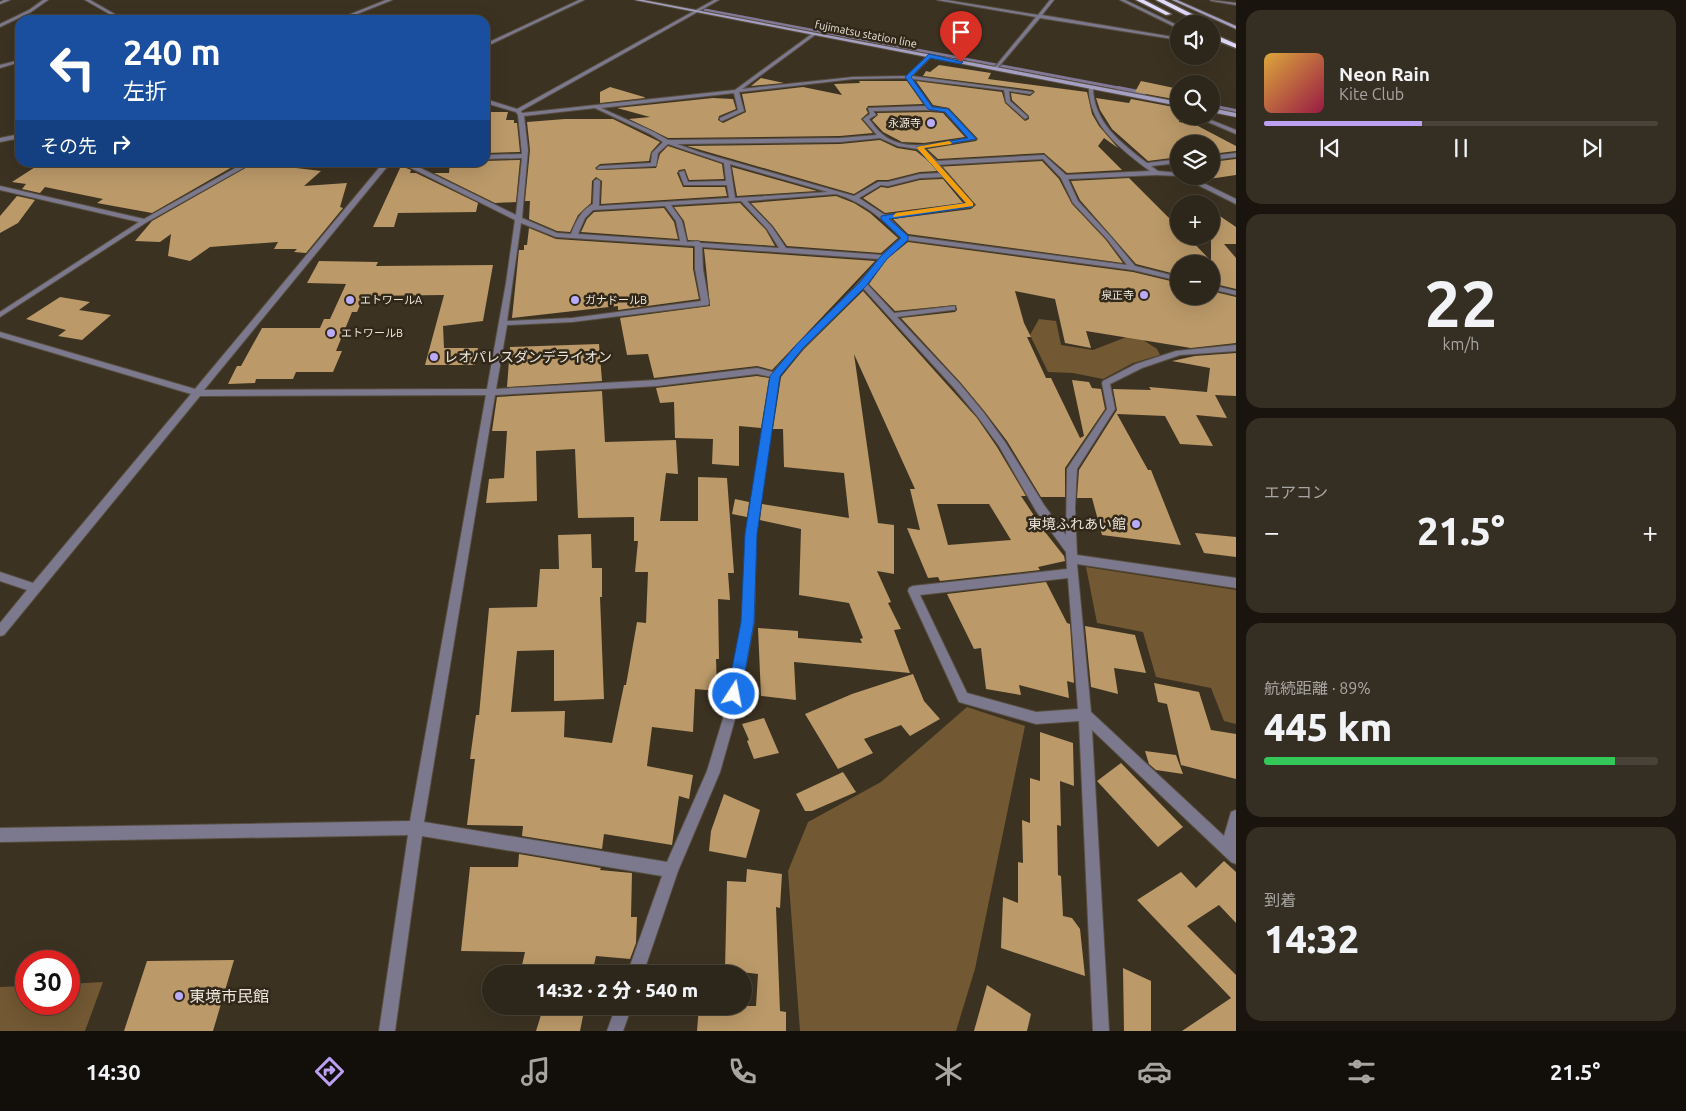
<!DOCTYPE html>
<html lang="ja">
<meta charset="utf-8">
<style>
:root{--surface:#2d261a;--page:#352e23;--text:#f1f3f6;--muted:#a7a5a2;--line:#484339;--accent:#bca0f2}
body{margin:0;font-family:Ubuntu,"Noto Sans JP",sans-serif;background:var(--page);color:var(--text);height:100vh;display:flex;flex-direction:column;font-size:19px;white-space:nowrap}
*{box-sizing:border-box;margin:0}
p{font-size:16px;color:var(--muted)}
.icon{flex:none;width:28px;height:28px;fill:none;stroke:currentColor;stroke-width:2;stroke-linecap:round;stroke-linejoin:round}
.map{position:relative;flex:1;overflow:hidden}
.side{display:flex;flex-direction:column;gap:10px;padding:10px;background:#19150e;width:450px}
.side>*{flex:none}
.top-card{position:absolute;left:15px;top:15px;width:475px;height:152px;border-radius:15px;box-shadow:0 5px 20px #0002,0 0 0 1px var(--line);background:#1a4fa0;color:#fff;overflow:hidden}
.tools{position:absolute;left:1170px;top:15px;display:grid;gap:10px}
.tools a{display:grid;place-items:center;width:50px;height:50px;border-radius:50%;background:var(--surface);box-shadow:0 5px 20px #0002,0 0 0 1px var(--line);font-size:25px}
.speed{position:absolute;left:15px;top:950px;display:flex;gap:10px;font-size:25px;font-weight:700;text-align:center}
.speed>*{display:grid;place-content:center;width:65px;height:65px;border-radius:50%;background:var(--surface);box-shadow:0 5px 20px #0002,0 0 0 1px var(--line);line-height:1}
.speed .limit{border:8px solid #d22;background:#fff;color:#111}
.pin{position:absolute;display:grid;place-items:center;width:42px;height:42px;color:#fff;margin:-51px -21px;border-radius:50% 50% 50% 0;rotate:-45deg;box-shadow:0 0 5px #0007}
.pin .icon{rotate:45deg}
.me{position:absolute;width:55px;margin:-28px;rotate:11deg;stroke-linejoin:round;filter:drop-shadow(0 0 4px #0008)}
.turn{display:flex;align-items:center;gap:18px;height:105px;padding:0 25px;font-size:22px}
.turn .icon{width:65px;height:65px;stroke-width:2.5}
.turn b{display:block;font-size:35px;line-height:42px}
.then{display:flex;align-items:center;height:48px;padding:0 25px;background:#0003;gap:10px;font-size:19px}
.big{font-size:38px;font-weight:800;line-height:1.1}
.side .tile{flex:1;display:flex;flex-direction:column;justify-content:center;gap:8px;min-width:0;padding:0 18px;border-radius:15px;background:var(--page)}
.side .dial{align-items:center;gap:0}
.dial b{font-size:65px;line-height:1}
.song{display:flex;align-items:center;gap:15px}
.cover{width:60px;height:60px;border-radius:8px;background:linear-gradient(135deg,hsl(40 70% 55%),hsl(340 70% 35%))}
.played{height:5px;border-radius:2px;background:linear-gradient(90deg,var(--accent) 40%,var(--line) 40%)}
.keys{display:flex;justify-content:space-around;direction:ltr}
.heat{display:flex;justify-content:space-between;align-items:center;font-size:28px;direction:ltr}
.charge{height:8px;border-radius:4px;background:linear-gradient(90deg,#34c759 89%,var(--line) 0)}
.trip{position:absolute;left:482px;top:965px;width:270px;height:50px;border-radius:25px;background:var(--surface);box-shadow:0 5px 20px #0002,0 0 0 1px var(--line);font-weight:800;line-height:50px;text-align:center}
.menu{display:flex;height:80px;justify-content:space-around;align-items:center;background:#120f0a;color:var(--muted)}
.menu .icon{width:35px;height:35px}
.menu .active{color:var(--accent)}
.menu b{font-size:22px;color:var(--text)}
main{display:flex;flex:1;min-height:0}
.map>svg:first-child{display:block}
</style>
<main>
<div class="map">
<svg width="1236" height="1031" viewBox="0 0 1236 1031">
<rect width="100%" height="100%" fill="#3c3222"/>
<g fill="#725833">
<polygon points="1039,319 1056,321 1061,345 1093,350 1129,336 1140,338 1157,349 1160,355 1133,363 1103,379 1073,373 1048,372 1030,335"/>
<polygon points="1086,567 1236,590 1236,724 1224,721 1211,688 1156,677 1143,632 1097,623"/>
<polygon points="967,707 1025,726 975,969 956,1031 800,1031 788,871 808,822 881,782"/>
<polygon points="103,982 85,1031 0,1031 0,987 26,986 26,1004 69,1004 69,984"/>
</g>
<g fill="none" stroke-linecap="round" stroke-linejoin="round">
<polyline stroke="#807896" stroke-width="3" points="705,10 1124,89"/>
<g stroke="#807896" stroke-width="4">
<polyline points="1118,88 1144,93"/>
<polyline points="1211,106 1236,111"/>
</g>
</g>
<g fill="#bb9969" fill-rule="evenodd">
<polygon points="939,65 991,73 988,79 1087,92 1092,114 1099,126 1118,148 1104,138 1098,146 1122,170 1067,173 1044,153 938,159 927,149 976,141 978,139 949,108 933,105 916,81 1002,92 1005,103 1025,121 1029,119 1029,116 1012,100 1011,93 1030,96 1035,92 1033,90 923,76 926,71 930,72"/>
<polygon points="761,78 784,83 751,86"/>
<polygon points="859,81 907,81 923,104 868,106 866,109 868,113 861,119 873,133 840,136 668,138 629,119 650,117 617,108 713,98 733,99 736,109 719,116 718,120 723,123 746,112 742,94 803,87 842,95 834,84 860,83"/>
<polygon points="1141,81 1179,89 1179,100 1135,92"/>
<polygon points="610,87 644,97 645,98 600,103 600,92"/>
<polygon points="1096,98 1129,103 1131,99 1179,108 1179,122 1198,126 1236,146 1236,151 1211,154 1211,144 1179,144 1179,157 1148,161 1112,129 1100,110"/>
<polygon points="485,112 508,112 506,120 514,120 514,123 517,123 520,152 485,153"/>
<polygon points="930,112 943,113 965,137 924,143 902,142 883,132 872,120 878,115 877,113"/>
<polygon points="565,119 613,119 660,142 651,152 649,161 600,164 595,168 597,170 656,168 660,154 668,146 722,164 724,179 689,180 685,169 679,170 677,173 683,187 725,187 727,196 601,204 602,181 596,177 592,181 591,203 578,215 570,232 557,231 529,219 530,201 525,201 530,150 527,122"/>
<polygon points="880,140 897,148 916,151 936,167 1042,161 1059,179 1072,204 1106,240 1123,263 908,234 893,219 971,209 976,205 943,167 937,169 937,171 920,172 888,180 877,180 854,194 687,146 840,144"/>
<polygon points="1236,159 1236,175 1202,180 1194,176 1211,176 1211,162"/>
<polygon points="520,160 516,202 495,203 434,173 449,173 450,162"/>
<polygon points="43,162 241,162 152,213 97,203 103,199 45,187 40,193 22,189 26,184 12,182"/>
<polygon points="256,162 300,162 296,168 321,171 304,186 347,183 340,207 343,208 306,253 294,252 297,249 274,249 278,242 210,247 190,261 168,256 171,234 160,242 135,241 152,221"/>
<polygon points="401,166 411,170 410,173 416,173 478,203 476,212 398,213 394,227 373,227"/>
<polygon points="732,167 817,191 737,196"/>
<polygon points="1129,178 1179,228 1179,236 1187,236 1211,261 1211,210 1236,227 1236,244 1224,244 1236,258 1236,289 1211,283 1211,264 1179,264 1179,275 1136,264 1080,200 1071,181"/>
<polygon points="943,179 963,203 885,213 863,198 881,187 888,188 920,180"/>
<polygon points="17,196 35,200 18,223 0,233 0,216"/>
<polygon points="836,196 854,203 870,213 898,238 881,253 787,246 773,226 751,203"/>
<polygon points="740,203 766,230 775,246 688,240 684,221 674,207"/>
<polygon points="664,208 674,222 678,239 581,232 587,219 594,212"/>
<polygon points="529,228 556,239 693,248 693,269 699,299 618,310 618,306 512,318 519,250 524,250 524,245 527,245"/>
<polygon points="908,242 1133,272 1179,283 1179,296 1211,296 1211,291 1236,297 1236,343 1191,348 1086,331 1091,348 1065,343 1055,299 1015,291 1024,323 1031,337 1027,337 1046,378 1051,378 1080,438 1084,436 1072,380 1089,382 1092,388 1101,389 1105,409 1065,468 1065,497 1041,497 1007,441 985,412 961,383 901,318 955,312 957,310 956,305 895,311 869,284 887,259"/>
<polygon points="704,249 875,261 772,370 757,366 654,378 648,354 627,355 620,318 710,306"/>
<polygon points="319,261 378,262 376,266 493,265 483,321 443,326 444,348 478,348 475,365 425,365 444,295 364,296 357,312 352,312 336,351 342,351 333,372 296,372 293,379 256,379 255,383 228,384 237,366 241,366 262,328 320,328 324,319 330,319 346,284 307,283"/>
<path d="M863 291 977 418 997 447 1026 496H1021L1045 532 1064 556 1065 561 1038 567 1040 570 940 581 938 577 928 578 907 528 920 530 910 489H915L854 354 878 523 894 525V574L877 571 891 602 888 603 901 629 894 630 910 673 794 662 796 700 761 696 758 628 798 631V638L862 643 860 639 863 638 849 603 799 595 801 529 760 520 762 504 849 518 844 473 784 467 783 429H773L781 377 804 349ZM937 504H989L1011 540 948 545Z"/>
<polygon points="60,297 90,302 79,310 111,315 82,340 58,336 66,330 26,319"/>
<polygon points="599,344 602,381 507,387 510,347"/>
<polygon points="1236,353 1236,396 1215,395 1227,418 1196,415 1213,446 1180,444 1165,416 1117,414 1148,470 1151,470 1181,545 1102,535 1092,498 1077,498 1079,470 1117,410 1113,389 1151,390 1149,387 1207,392 1210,368 1172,361 1195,356"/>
<polygon points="757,376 769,378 761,428 739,426 739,466 712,464 713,439 675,438 674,402 660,403 656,388"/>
<polygon points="602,391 605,442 676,440 678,474 666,473 660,521 698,521 698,477 727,478 734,573 728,573 730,600 718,599 719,659 716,659 717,691 695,689 693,732 652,727 647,766 693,775 689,799 679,796 672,845 604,834 602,849 522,836 523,826 467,825 475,759 470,759 476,715 479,715 489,608 537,607 540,569 559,569 558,535 591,534 592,568 602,568 602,597 600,597 604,699 554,701 554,650 517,651 511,712 565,711 564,737 612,743 624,685 626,685 637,622 646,623 648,572 635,572 638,541 634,541 634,517 578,518 575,449 536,451 537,501 486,503 489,479 504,478 507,431 492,431 497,397"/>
<polygon points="735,499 749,502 747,517 732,514"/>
<polygon points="1195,533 1236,537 1236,557 1204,553"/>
<polygon points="1046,582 1067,623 1070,624 1074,683 1067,681 1069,698 1019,685 1021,695 986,689 981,648 974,649 947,594"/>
<polygon points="1085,626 1135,635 1146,673 1114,668 1118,694 1091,687"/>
<polygon points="913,674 924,701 940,719 910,736 901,725 864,739 873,753 838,769 805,714 852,694"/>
<polygon points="1154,683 1199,692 1211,730 1236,734 1236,779 1181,765 1167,704 1158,702"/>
<polygon points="764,718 779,753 754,759 747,741 749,740 742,724"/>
<polygon points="1040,732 1073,743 1074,786 1060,781 1061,826 1057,825 1058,875 1061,876 1063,916 1072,918 1080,929 1085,976 1001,948 1003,897 1018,903 1018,862 1023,863 1022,820 1030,823 1030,778 1040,781"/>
<polygon points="1145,751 1176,755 1183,774 1156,770 1149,764"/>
<polygon points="1121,763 1183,827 1158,847 1097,781"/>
<polygon points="843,772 856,792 812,811 805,811 796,794"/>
<polygon points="724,794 760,810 746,858 709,851 711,831"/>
<polygon points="519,854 601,868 600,870 632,873 631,917 637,917 636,943 630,959 596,956 592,974 520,974 525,952 461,951 470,867 518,867"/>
<polygon points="1224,861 1236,872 1236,923 1219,905 1187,926 1236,975 1236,1031 1182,1031 1231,998 1137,900 1181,872 1196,888"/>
<polygon points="747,869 782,874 780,908 776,907 780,1011 786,1012 786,1031 697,1031 699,1006 756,1006 758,974 725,970 727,881 746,882"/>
<polygon points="234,960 213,1031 124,1031 147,961"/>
<polygon points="1123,968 1151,981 1151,1031 1124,1031"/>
<polygon points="987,985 1031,1014 1027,1031 974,1031"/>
<polygon points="512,1006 585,1006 580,1031 536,1031 541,1015"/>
</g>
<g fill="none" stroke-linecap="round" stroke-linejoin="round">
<defs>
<g id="street">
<polygon points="4,0 10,0 0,4 0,2"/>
<polygon points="43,0 48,0 31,12 0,27 0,24 29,10"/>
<polygon points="85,0 90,0 125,20 120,20"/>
<polygon points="386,0 392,0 342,20 336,20"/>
<polygon points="579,0 584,0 485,47 485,44"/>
<path d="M714 0H719L521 111 522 113 735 90 813 33 815 35 742 89 853 77 907 76 929 55 931 57 912 76 1033 92 1030 94 1009 91 1010 101 1027 116 1028 117 1025 119 1006 102 1004 90 912 79 932 107 948 109 976 139 923 148 937 161 1044 155 1066 175 1150 171C1122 150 1088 125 1089 87L1091 86 1093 87C1093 122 1121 143 1147 163L1179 159V163L1151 166 1158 171 1179 173V176H1189L1236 199V204L1180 176 1156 175 1068 179 1078 201 1111 237 1135 266 1179 277V281L1133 270 907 240 886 258 867 284 894 313 955 306V310H952L897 317 960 384 984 413 1005 442 1044 505 1066 535 1067 469 1107 409 1102 383 1103 381 1136 364 1176 351 1236 345V351L1180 355 1142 368 1110 384 1115 409 1077 469 1075 508 1077 555 1236 578V588L1077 564 1091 712 1224 836 1231 812 1236 810V864L1231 862 1092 730 1109 1031H1093L1079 721 1036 724 959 702 908 591 909 588 913 586 1067 569 1066 552 1036 511 999 446 978 417 954 388 863 288 803 348 779 376 756 534 754 622 737 712 720 772 678 871 643 974H627L662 876 422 836 395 1031H379L408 835 0 842V828L410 821 486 395 200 396 4 635 0 636V623L27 590 0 581V572L33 583 191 394 0 337V332L195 389 384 162H391L204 390 487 389 506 283 515 220 399 162H408L516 215 522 158 485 159V155L522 154 518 115 516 112 485 103V99L517 109ZM907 78 926 106 868 108 870 114 863 119 877 135 840 138 668 140 654 132 601 108 734 93 738 110 720 118V120L722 121 744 111 739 92 853 79ZM595 108 650 134 663 142 652 153 651 163 600 166 597 168 598 169 656 166 658 153 668 144 724 163 726 181 688 182 684 171 679 172 684 185H727L729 198 599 206 600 181 597 179 594 181 593 204C581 210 576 221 571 234L557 233 522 218 528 150 524 116ZM930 110 944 111 969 138C942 142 905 154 882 134 877 130 873 124 869 119L876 115 873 111ZM880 138 898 146 917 149 936 165 1043 159 1061 178 1073 203 1107 239 1127 265 907 236 889 218 971 207 974 205 943 169 938 170 941 173 920 174 888 182H878L854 196 699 152 677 144 840 142ZM730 164 828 192 735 198ZM944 177 967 204 885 215 859 198 881 185 888 186 920 178ZM836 194C863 202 882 218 901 238L882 255 786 248 772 227 747 201ZM741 201 767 229 779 248 701 243 698 241 687 242 682 221 671 205ZM665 206 676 221 680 241 578 234 585 218 593 210ZM521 223 556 237 695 246V269L701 301 572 318 507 321ZM702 247 879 259C847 299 807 333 773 372L757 368 657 380 496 389 507 325 572 322 708 305 709 303 703 269ZM757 374 771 377 746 534 742 622 725 712 707 771 667 862 424 822 495 395 657 386ZM1068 578 1078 709 1036 712 967 693 920 595Z"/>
<polygon points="937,0 946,0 1038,15 1050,0 1054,0 1042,15 1179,38 1179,40 1040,18 996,70 994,68 1036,17"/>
<polygon points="1120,0 1125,0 1179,26 1179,29"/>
<polygon points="1210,0 1236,3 1236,5 1212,1"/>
<polygon points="1211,43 1216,45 1211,46"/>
<polygon points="20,60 20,62 0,68 0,65"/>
<polygon points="1194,116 1201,116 1236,130 1236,134"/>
<polygon points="20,134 20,138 0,142 0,138"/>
<polygon points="1236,153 1236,157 1211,160 1211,156"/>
<polygon points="246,162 254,162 147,222 0,317 0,312 139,222 0,190 0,186 144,219"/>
<polygon points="1211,285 1236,291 1236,295 1211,289"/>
<polygon points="616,1006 632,1006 623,1031 607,1031"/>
</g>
<g id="secondary">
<polygon points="635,0 643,0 1179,102 1179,106"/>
<polygon points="1172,0 1177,0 1236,26 1236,29"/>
<polygon points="1211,108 1236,113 1236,117 1211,112"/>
</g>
<g id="highway">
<polygon points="1136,0 1144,0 1171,14 1166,15"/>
<polygon points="1156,0 1164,0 1212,24 1203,24"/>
<polygon points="1211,33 1236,44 1236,48 1211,38"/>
</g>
</defs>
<use href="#street" stroke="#584f40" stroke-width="2"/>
<use href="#secondary" stroke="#584f40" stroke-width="2"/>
<use href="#highway" stroke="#584f40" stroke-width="3"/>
<use href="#street" fill="#7c798f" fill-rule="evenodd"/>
<use href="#secondary" fill="#a59fc3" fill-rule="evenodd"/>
<use href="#highway" fill="#e0dbfd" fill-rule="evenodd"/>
</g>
<polygon fill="#1a73e8" stroke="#114b97" points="929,54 963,62 961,64 930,58 911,77 932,107 948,109 976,139 924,148 974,205 971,207 889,219 908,236 908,240 887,259 866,286 803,348 780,376 757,534 754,622 741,694 739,699 734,701 729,699 727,694 741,622 745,534 770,376 797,344 860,282 881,256 901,238 881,219 881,216 966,203 916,147 968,138 945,112 928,109 905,77"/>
<polygon fill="#f59e0b" points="949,141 952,143 951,144 924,148 973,203 973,206 894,217 893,216 896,213 966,203 916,147"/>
<g fill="#b9abf7" stroke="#322819" stroke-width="2">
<circle cx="931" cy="123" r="5"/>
<circle cx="1144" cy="295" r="5"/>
<circle cx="350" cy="300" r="5"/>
<circle cx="575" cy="300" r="5"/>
<circle cx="331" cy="333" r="5"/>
<circle cx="434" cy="357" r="5"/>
<circle cx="1136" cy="524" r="5"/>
<circle cx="179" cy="996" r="5"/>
</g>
<g text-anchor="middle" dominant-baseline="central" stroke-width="5" stroke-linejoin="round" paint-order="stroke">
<g font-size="11" fill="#ece5db" stroke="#322819">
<text transform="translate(866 34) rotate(11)">fujimatsu station line</text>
</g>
<g font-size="11" fill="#ece5db" stroke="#322819" text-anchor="start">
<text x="921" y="123" text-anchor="end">永源寺</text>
<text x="1134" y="295" text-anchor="end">泉正寺</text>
<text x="360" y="300">エトワールA</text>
<text x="585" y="300">ガナドールB</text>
<text x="341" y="333">エトワールB</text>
</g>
<g font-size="14" fill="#ece5db" stroke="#322819" text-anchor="start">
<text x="444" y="357">レオパレスダンデライオン</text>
<text x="1126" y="524" text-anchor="end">東境ふれあい館</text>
</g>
<g font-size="16" fill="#ece5db" stroke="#322819" text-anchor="start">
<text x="189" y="996">東境市民館</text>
</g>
</g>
</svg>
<div class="tools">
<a><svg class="icon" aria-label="sound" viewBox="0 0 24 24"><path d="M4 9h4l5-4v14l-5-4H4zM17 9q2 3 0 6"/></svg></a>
<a><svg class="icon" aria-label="search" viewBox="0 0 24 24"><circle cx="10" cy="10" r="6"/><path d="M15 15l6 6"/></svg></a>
<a><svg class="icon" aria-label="layers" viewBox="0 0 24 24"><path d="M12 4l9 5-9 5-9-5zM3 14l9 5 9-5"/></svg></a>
<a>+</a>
<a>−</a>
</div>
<div class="speed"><div class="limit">30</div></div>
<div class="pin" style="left:961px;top:62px;background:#d93025"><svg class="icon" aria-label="arrive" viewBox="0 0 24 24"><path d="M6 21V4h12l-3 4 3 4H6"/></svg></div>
<svg class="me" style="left:734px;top:694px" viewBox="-20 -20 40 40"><circle r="17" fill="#1a73e8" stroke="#fff" stroke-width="3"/><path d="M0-11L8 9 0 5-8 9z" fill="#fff"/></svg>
<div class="trip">14:32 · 2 分 · 540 m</div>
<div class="top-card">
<div class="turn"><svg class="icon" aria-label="left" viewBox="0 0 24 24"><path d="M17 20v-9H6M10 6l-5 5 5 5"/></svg><div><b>240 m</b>左折</div></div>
<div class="then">その先<svg class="icon" aria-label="right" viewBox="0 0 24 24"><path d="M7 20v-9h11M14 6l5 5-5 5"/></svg></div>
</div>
</div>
<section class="side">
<div class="tile">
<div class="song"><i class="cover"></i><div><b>Neon Rain</b><p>Kite Club</p></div></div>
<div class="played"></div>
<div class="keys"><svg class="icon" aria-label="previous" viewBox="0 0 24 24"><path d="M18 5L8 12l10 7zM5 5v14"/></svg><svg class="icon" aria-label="pause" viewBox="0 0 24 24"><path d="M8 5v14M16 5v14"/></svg><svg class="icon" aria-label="next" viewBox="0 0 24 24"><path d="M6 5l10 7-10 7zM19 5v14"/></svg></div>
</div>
<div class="tile dial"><b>22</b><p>km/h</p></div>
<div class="tile"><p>エアコン</p>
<div class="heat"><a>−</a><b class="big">21.5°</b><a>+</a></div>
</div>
<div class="tile"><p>航続距離 · 89%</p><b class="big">445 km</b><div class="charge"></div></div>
<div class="tile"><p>到着</p><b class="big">14:32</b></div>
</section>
</main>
<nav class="menu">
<b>14:30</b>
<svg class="icon active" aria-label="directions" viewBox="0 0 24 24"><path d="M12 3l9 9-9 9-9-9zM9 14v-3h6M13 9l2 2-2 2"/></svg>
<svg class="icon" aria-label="music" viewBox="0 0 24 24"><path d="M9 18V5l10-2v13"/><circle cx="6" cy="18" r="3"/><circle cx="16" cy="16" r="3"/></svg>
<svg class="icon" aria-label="phone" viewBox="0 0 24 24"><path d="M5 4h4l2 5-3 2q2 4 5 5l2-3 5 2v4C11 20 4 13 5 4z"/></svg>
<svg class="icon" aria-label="climate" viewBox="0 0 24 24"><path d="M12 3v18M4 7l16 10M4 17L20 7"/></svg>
<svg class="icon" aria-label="car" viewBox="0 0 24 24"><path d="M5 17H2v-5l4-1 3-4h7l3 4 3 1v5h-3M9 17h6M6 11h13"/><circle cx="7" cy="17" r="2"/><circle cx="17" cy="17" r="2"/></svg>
<svg class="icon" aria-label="filters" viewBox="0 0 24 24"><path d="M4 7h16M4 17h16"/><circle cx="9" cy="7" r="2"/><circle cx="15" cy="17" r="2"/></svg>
<b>21.5°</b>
</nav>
